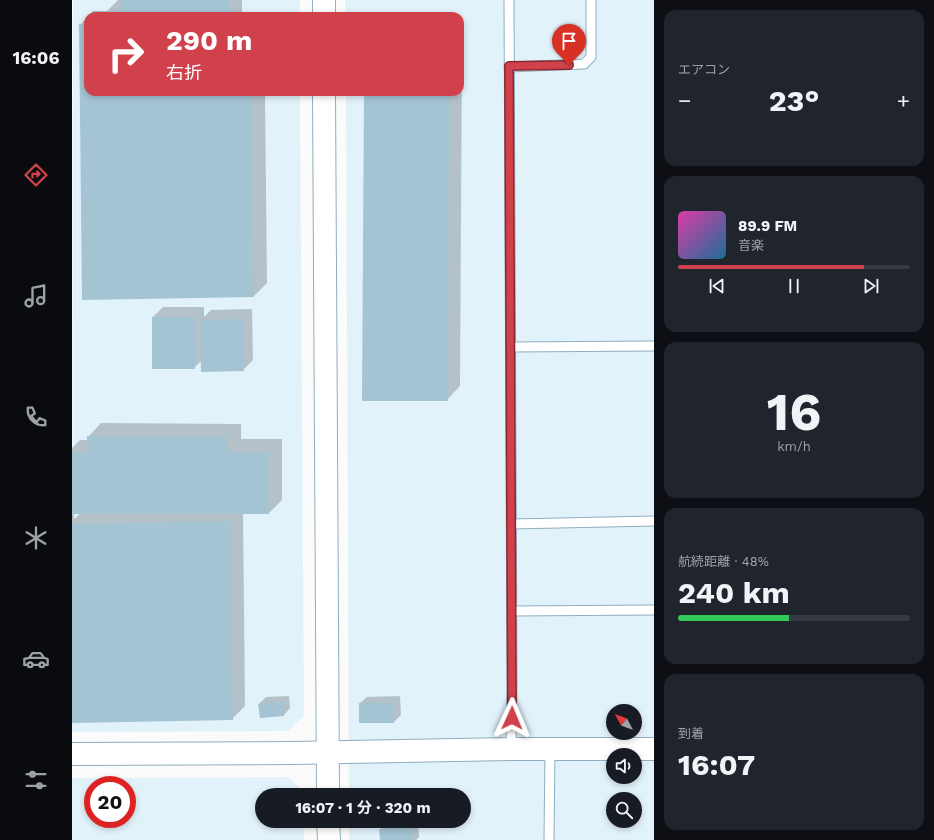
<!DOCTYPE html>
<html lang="ja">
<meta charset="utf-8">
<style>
:root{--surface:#171b24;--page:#20242c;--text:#f1f3f6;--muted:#9ea1a6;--line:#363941;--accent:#d1414b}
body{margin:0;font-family:"Work Sans","Noto Sans JP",sans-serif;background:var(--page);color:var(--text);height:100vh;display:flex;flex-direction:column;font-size:15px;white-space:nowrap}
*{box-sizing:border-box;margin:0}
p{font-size:13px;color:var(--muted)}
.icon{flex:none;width:22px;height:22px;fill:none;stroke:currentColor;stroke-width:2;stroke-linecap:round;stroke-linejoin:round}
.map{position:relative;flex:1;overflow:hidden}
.details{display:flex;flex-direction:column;gap:10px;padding:10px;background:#0d0f14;width:280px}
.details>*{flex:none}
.top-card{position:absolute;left:12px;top:12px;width:380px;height:84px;border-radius:12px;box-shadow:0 2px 6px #0003;background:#d1414b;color:#fff;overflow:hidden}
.needle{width:26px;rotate:311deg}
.buttons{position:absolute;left:534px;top:704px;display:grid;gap:8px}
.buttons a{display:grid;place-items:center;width:36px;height:36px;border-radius:50%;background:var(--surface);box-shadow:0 2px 6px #0003;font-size:20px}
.speed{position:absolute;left:12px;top:776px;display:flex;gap:8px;font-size:20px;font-weight:700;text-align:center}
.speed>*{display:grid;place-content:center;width:52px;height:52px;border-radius:50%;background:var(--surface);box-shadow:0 2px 6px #0003;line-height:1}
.speed .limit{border:6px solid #d22;background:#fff;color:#111}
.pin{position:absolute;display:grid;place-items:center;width:34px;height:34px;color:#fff;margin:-41px -17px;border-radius:50% 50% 50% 0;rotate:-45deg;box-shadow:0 0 4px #0007}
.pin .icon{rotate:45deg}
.me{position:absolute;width:44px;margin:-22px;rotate:1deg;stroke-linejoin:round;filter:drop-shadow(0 0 3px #0008)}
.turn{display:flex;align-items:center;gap:14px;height:84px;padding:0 16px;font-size:18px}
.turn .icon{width:52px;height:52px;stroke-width:2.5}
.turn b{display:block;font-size:28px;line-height:34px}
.big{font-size:30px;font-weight:700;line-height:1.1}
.details .widget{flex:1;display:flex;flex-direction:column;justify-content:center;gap:6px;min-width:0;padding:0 14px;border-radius:12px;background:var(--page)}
.details .dial{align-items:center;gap:0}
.dial b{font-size:52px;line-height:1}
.song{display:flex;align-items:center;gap:12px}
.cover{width:48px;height:48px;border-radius:6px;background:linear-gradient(135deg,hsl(320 70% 55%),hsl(200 70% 35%))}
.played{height:4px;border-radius:2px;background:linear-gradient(90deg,var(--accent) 80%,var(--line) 80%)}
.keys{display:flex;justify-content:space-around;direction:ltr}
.heat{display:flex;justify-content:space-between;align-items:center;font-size:22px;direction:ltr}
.charge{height:6px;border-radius:3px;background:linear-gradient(90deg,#34c759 48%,var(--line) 0)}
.trip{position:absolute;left:183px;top:788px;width:216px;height:40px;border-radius:20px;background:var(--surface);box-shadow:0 2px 6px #0003;font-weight:700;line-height:40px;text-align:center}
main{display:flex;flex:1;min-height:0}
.dock{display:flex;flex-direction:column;width:72px;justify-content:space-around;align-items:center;background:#090b0e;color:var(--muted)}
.dock .icon{width:28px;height:28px}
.dock .current{color:var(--accent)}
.dock b{font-size:18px;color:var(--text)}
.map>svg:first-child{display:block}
</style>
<main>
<nav class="dock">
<b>16:06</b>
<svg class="icon current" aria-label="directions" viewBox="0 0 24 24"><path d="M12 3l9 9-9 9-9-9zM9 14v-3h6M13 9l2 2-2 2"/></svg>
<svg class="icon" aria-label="music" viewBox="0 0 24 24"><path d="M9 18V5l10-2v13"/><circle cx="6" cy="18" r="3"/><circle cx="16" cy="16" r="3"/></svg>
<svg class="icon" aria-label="phone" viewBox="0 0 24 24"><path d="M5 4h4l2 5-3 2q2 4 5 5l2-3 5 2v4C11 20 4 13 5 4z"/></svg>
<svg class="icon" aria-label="climate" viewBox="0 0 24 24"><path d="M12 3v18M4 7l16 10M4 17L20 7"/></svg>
<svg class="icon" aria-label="car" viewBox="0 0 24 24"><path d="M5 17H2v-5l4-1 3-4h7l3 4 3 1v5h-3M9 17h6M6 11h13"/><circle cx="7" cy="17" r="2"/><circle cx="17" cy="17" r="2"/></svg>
<svg class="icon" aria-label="filters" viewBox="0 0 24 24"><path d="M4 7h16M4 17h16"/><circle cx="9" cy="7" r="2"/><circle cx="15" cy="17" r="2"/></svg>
</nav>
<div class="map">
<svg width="582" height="840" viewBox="0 0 582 840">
<rect width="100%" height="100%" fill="#fbfbfb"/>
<g fill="#e2f2fb" fill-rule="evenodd">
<polygon points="1,0 228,0 228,16 16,16 16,92 228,92 232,716 216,731 0,732"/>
<path d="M273 0H582V840H277V821H392V795H277L274 92H388V16H273ZM541 711H563V733H541ZM541 755H563V777H541ZM541 799H563V821H541Z"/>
<path d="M216 777 232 792V795H190V821H232V840H0V778ZM21 785H55V819H21Z"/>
</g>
<g fill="#0003" fill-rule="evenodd">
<polygon points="46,0 170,0 170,13 192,13 192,16 16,16 21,11 35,11"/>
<polygon points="16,16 16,92 193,92 195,283 182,296 11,299 8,25"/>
<polygon points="388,52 390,52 388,386 375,400 293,92 388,92"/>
<polygon points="91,307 132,307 132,317 139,310 180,309 181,360 171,370 130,360 122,368 81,317"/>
<path d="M29 423 169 424V439H210V500L197 513H171L173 706 160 719 0 722V448L8 440H16V437ZM2 513H9L2 519Z"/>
<polygon points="217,696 218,708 212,715 187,704 194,697"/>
<polygon points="328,696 329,715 322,722 288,703 295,697"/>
<polygon points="346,821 347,837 344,840 309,840 308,830 315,823"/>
</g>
<g fill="#a4c4d4">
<polygon points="50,0 157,0 157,16 34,16 34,11 50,10"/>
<polygon points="7,24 16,24 16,92 180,92 182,297 10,300"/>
<polygon points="292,92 377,92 376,401 290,401"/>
<rect x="80" y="317" width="43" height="52"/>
<polygon points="171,319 172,371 129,372 128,320"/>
<polygon points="15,436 156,437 156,452 197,452 197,514 0,514 0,453 15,453"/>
<polygon points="158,521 161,720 0,723 0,524"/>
<polygon points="211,702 212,716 188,718 186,704"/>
<rect x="287" y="703" width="35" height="20"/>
<polygon points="340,827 341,840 308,840 307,829"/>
</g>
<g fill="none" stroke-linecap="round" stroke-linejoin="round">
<defs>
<g id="service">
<polyline points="437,0 440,687 439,749"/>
<polyline points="437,67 512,64 519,57 519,0"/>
<polyline points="439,347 582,346"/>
<polyline points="440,524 582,521"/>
<polyline points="440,611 582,610"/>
<polyline points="477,840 478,749"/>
</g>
<g id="tertiary">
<polyline points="252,0 252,16"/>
<polyline points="252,92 256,795"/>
<polyline points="0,754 221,753 439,749 582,749"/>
<polyline points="256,821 257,840"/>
</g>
</defs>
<use href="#service" stroke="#8faebf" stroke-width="11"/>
<use href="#tertiary" stroke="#8faebf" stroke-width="24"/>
<use href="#service" stroke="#fff" stroke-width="9"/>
<use href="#tertiary" stroke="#fff" stroke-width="22"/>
</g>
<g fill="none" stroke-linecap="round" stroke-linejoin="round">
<defs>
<polyline id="route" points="440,718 437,66 497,65"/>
</defs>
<use href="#route" stroke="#882a31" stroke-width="10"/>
<use href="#route" stroke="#d1414b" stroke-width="7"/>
</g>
</svg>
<div class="buttons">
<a><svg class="needle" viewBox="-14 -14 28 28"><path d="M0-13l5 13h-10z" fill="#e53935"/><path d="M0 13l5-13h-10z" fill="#9ea1a6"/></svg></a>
<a><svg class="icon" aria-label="sound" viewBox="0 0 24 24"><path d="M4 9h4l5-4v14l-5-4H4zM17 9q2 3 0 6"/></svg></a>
<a><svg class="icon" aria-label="search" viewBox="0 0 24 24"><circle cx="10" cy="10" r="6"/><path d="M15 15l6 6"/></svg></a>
</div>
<div class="speed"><div class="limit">20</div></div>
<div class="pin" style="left:497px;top:65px;background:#d93025"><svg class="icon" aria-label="arrive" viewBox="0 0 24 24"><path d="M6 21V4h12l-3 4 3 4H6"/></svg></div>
<svg class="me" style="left:440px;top:718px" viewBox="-20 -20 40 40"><path d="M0-17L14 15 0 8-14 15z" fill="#d1414b" stroke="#fff" stroke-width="4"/></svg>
<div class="trip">16:07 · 1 分 · 320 m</div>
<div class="top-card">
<div class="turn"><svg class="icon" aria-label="right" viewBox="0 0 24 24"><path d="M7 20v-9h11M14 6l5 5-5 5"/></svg><div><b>290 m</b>右折</div></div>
</div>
</div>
<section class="details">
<div class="widget"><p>エアコン</p>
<div class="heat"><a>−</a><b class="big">23°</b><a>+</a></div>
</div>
<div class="widget">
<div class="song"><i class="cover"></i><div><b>89.9 FM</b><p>音楽</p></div></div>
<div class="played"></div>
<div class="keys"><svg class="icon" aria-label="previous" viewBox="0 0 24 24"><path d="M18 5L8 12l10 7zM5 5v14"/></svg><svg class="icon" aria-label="pause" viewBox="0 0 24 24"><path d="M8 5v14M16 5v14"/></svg><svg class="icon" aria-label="next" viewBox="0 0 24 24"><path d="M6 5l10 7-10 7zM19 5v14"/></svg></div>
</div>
<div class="widget dial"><b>16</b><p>km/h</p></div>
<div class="widget"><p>航続距離 · 48%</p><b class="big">240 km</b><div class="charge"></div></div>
<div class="widget"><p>到着</p><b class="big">16:07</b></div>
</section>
</main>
